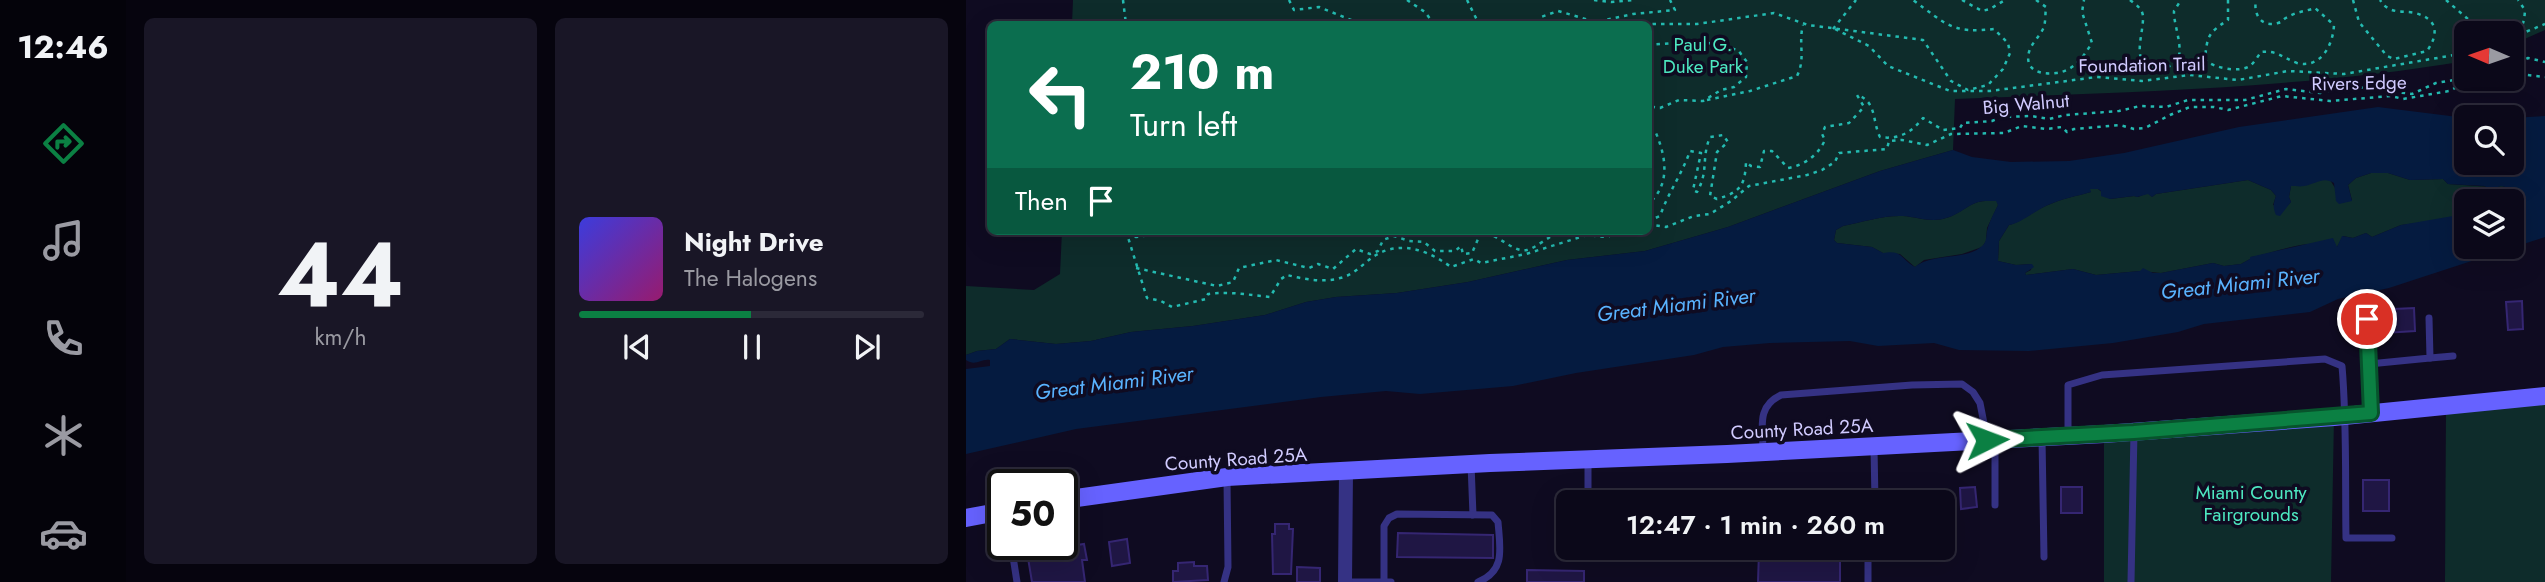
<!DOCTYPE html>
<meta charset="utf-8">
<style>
:root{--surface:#0b0819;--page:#191626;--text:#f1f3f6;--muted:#9a9aa2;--line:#2b2938;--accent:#0b8043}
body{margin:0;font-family:Jost,sans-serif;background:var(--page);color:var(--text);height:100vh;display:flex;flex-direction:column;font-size:26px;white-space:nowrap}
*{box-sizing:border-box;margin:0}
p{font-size:23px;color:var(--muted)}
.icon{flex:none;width:38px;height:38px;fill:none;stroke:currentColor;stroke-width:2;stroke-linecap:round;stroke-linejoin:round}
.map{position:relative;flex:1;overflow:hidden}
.drawer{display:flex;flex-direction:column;gap:18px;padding:18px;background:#06040e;width:840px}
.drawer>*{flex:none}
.top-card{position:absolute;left:21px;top:21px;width:665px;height:214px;border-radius:10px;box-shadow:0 7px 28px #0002,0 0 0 2px var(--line);background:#0b6e4f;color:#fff;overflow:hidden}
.needle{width:46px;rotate:272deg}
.buttons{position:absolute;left:1488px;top:21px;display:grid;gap:14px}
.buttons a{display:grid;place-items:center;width:70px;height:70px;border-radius:10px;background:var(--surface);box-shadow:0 7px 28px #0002,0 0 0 2px var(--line);font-size:35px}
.speed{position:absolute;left:21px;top:469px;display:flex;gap:14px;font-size:35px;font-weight:700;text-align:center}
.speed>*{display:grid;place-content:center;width:91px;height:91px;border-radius:50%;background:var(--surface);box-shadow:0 7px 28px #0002,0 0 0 2px var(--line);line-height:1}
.speed .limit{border:4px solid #111;border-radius:10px;background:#fff;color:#111}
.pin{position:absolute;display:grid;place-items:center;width:60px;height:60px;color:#fff;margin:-30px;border:4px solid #fff;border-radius:50%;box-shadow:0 2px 7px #0007}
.me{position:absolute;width:77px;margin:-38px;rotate:87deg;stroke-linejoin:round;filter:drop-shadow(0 0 5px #0008)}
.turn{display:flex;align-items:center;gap:24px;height:147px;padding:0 28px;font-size:32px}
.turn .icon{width:91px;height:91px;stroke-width:2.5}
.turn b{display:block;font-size:49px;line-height:60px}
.then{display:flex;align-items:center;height:66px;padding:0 28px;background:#0003;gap:14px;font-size:26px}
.drawer .card{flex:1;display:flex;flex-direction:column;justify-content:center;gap:10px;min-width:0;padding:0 24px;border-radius:10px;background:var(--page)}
.drawer .dial{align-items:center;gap:0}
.dial b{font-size:91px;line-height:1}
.song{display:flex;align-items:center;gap:21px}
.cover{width:84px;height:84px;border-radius:10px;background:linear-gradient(135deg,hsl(240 70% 55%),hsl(320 70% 35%))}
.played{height:7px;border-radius:4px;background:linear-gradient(90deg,var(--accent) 50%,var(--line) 50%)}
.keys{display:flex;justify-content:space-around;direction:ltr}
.drawer .tiles{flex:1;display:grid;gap:18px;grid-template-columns:repeat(2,1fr)}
.trip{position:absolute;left:590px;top:490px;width:399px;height:70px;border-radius:10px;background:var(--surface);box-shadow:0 7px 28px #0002,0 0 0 2px var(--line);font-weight:600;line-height:70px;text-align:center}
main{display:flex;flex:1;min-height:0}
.dock{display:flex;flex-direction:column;width:126px;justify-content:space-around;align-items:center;background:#04030a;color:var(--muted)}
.dock .icon{width:49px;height:49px}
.dock .selected{color:var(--accent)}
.dock b{font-size:32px;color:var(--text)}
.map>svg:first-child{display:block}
</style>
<main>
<nav class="dock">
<b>12:46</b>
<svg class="icon selected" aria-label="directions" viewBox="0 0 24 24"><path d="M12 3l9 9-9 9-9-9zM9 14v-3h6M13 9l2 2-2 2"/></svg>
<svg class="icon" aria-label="music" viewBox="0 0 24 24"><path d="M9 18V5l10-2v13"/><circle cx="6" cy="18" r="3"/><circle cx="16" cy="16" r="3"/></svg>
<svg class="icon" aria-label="phone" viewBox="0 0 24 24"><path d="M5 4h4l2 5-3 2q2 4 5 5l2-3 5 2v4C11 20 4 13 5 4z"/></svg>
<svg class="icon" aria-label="climate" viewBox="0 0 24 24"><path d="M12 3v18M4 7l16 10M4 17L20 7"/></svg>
<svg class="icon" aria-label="car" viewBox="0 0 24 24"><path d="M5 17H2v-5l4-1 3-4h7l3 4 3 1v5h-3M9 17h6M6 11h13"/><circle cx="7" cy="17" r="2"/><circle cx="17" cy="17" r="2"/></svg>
</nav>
<section class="drawer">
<div class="tiles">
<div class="card dial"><b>44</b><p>km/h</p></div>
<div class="card">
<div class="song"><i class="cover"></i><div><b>Night Drive</b><p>The Halogens</p></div></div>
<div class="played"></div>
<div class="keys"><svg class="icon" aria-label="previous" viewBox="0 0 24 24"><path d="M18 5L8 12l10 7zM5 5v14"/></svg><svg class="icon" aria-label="pause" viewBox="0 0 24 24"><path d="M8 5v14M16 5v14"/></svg><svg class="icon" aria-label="next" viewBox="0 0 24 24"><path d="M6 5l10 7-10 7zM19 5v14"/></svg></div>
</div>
</div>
</section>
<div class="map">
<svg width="1579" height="582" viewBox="0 0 1579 582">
<rect width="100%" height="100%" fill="#0f0b21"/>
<g fill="#0e2c2b">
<path d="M107 0H1579V30L1545 45V33H1500V61C1331 89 1160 92 989 99L987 150 914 171 762 227 679 251 601 260 502 282 431 293 370 297 340 302 299 315 227 326 165 332 125 341 90 344 44 339 30 349 11 351 0 355V286L68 290 94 274 96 231H682V24H106Z"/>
<path d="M1405 173H1422L1444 180 1477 179 1482 184 1526 187 1536 186 1553 190 1554 195 1538 201H1500V217L1435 225 1406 237 1400 233 1387 238 1377 236 1371 247C1340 237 1314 252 1285 257L1284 259 1275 264 1258 266 1247 263 1195 273 1174 271 1130 275 1107 269 1060 275 1059 273 1065 270 1066 264 1050 265 1032 261 1033 241 1043 225C1051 224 1071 209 1082 205 1095 199 1110 196 1125 192L1123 189H1132L1144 199 1168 196 1172 197 1182 193 1186 197 1190 194 1282 180 1305 190 1310 196 1307 205 1319 208 1325 202 1323 197 1325 186C1340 186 1352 178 1364 180L1378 202 1386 200 1382 185 1390 178Z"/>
<path d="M1019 201H1031L1032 205 1021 228 1020 241 1016 247 996 254 958 260 949 267 934 254 917 253 906 247 871 243 868 240 870 230 877 226C896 222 918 215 937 216 952 217 965 223 980 218 995 214 1003 202 1019 201Z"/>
<polygon points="1579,396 1579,582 1479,582 1480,406"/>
<polygon points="1368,417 1365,582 1138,582 1138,434"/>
</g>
<path fill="#051b40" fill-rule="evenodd" d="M1412 107 1500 118V163H1545V118L1579 116V237L1423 288 1372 299 1344 312 1238 324 1212 332 1147 343 1063 351 993 350 968 343 912 346 884 341 804 343 757 347 728 355 610 373 547 386 454 394 420 391 355 397 110 429 0 454V369L24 366V360C15 358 10 367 0 360V355L11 351 30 349 44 339 90 344 125 341 165 332 227 326 299 315 340 302 370 297 431 293 502 282 601 260 679 251 762 227 914 171 987 150 1006 157 1045 162 1103 161 1158 153 1273 127ZM1405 173H1422L1444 180 1477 179 1482 184 1519 186 1522 190 1535 186 1553 190V194L1538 201H1545V247H1500V217L1494 218 1487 216 1435 225 1406 237 1400 233 1387 238 1376 236 1371 247 1367 238 1284 257V259L1275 264 1258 266 1247 263 1195 273H1187L1177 268 1174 271 1130 275 1107 269 1060 275 1059 273 1068 267 1066 264 1050 265 1032 261 1033 241 1043 225C1054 224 1070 210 1082 205 1095 199 1111 196 1125 192L1124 189H1132L1135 191V196L1144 199 1168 196 1171 197 1182 194 1186 197 1190 194 1282 180 1305 190 1310 196C1307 204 1307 208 1310 215L1314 216 1325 202 1323 197 1325 186C1330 186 1334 187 1338 186 1350 184 1357 176 1368 183L1370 201 1373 204 1386 201 1382 185 1390 178ZM1019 201H1030L1032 205C1028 213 1023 222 1021 231 1020 236 1021 242 1016 246 1000 261 968 252 949 267 935 260 937 249 917 253L906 247 871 243 868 240 870 230 877 226C896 222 918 215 937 216 952 217 965 223 980 218 996 214 1003 202 1019 201Z"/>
<g fill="#1f1644" stroke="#352672" stroke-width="2">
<polygon points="1556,301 1557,329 1542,330 1540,302"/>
<polygon points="1448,308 1449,331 1418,333 1418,323 1429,323 1428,309"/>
<rect x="1397" y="480" width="26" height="31"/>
<polygon points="1009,487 1011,507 995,509 994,488"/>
<rect x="1095" y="487" width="21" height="26"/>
<polygon points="309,524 323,524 323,529 327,529 325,574 307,574 306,534 309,534"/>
<polygon points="432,533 527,535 527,558 431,557"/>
<polygon points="161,539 164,563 146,566 143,542"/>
<polygon points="118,544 121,560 116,560 119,582 66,582 62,558 92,553 91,548"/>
<polygon points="793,551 874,552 874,582 792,582"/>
<polygon points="228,562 228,566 241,566 242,580 207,582 207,571 212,571 212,563"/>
<polygon points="331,567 354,568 354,582 331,582"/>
<polygon points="561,570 618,571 618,582 561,582"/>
</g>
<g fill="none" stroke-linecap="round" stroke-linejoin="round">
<g stroke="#24bbb1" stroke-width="2.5" stroke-dasharray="3.5 5" stroke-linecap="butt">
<polyline points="157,0 160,24"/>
<polyline points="323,0 328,10 353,7 395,24"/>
<polyline points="441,0 459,12 468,24"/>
<polyline points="501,0 513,24"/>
<polyline points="628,0 645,2 668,0"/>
<polyline points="996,0 1016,11 1024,9 1039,0"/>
<path d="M1070 0 1080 7C1079 14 1080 23 1077 29 1073 37 1065 44 1063 52 1058 71 1076 75 1090 73 1108 71 1117 57 1126 43L1116 12 1118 0"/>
<path d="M1164 0C1170 5 1176 8 1177 16 1178 37 1160 72 1199 67 1226 64 1207 28 1208 11L1215 0"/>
<path d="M1262 0V20C1242 33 1241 36 1239 60 1248 68 1273 73 1284 66 1288 63 1292 56 1295 52 1311 50 1317 58 1331 63 1355 69 1367 45 1368 25L1349 8C1341 11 1329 12 1322 17 1315 20 1319 21 1312 23 1296 28 1287 15 1290 0"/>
<path d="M1387 0 1393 22 1421 56 1428 59 1461 51C1473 34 1472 19 1449 13 1441 11 1429 13 1422 8 1418 6 1416 3 1414 0"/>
<polyline points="1480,0 1518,33"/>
<polyline points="270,24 296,21 308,24"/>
<polyline points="577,24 575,17 592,11 630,22 667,14 709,10 704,0"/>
<path d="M644 24H731L808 13 842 25 957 40 985 81 1002 90 1022 85 1037 69 1044 53 1042 43 1028 29C986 34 980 24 947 0"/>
<polyline points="867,29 890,0"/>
<polyline points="869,29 903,46 922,66 984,91 1024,91 1131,77 1176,81 1224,75 1272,80 1322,71 1378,74 1500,53"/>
<path d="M1543 33C1557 30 1558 24 1559 10L1552 0"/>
<polyline points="1545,38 1579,24"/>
<polyline points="682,45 734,41 772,50 781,62 780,77 768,87 755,90 737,101 713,100 694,108 682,106"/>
<polyline points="1545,66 1562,58 1579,62"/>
<polyline points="1545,73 1579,77"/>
<path d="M741 100 784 91 831 76C840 58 832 44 837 25"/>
<path d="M682 132 690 133C700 157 705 185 682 204"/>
<path d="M682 221 694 216C702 193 716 174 724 151L735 153 727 190 731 192C743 171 735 159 744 137L757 135 762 142 751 152 744 196 751 199C775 192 779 185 780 162L785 166 794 167 798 151H806L822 168C839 165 852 155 859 140L856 134 859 127 883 123 898 107 891 95C911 101 906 121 914 137 933 140 946 132 957 118L977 130 994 128 997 123 1026 121 1036 117 1065 116 1083 119 1099 115 1153 111 1174 106 1200 107 1222 100H1279L1320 89 1354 93 1384 86 1446 94 1470 83 1500 78"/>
<polyline points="682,224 700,227 728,216 744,214 765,201 783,186 841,175 856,170 869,162 873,153 921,149 923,141 936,140 961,145 985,134 1038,133 1056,126 1081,129 1096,127 1101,132 1108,129 1154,125 1168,129 1179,128 1204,115 1224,107 1248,107 1262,110 1316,96 1364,101 1425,96 1437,99 1483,91 1505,80 1515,79"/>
<path d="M160 231 181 298 195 301 206 307 240 299 242 294C263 291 283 295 304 297L315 279 321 275C337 279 358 283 374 278 389 275 398 262 410 255 436 240 463 251 485 267L508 259 515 263 560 254 621 235 640 237 660 231"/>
<polyline points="613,231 633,231"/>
<polyline points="161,233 170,237 213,231"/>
<path d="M170 268 251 286 267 282 273 268 310 260 343 268 352 264 367 269 390 249 404 254 412 251 417 240 428 236 443 241 458 242 469 251H489L495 246 497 254 506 253 515 232C533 234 547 253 561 250 568 249 585 235 595 231"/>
</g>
<g stroke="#353284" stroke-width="7">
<polyline points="1401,319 1405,413"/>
<polyline points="1464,358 1487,356"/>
<polyline points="1403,364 1464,358 1463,318"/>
<path d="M1102 435V385L1136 375 1359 359 1376 366C1381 423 1379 480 1380 538H1426"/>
<polyline points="1076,438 1078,557"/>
<polyline points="1029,440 1029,505"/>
<polyline points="908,447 909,502"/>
<path d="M797 452C797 427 790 407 815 395L946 385 996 384 1007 392 1014 403 1021 439"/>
<polyline points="505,464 507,515"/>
<polyline points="622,502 622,460"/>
<polyline points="45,544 51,582"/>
<polyline points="258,582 262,567 261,479"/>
<polyline points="379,582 425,582"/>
<path d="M418 582V526L423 518 431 514 526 515 532 522C534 548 540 571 512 582"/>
<polyline points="902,582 902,548"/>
<polyline points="1165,582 1168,432"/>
</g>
<polyline stroke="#353284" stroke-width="14" points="379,582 380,472"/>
<g stroke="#6662ff" stroke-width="18">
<polyline points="96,500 261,477 524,463 761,454 1138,434 1368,417 1579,396"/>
<polyline points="0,518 37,511"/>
</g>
</g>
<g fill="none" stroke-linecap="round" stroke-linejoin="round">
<defs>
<polyline id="route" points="1021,440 1168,432 1405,413 1401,319"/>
</defs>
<use href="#route" stroke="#07532c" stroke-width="18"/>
<use href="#route" stroke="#0b8043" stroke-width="12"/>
</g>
<g text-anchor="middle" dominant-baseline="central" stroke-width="7" stroke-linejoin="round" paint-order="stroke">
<g font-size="19" fill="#4ee9c2" stroke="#0f0b21">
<text x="737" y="44">Paul G.<tspan x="737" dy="22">Duke Park</tspan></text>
<text x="1285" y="492">Miami County<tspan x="1285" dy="22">Fairgrounds</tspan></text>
</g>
<g font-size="19" fill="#d1cbff" stroke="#0f0b21">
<text transform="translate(1176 65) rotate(-1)">Foundation Trail</text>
<text transform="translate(1393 83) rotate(-1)">Rivers Edge</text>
<text transform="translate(1060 104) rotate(-5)">Big Walnut</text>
<text transform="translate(836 429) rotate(-3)">County Road 25A</text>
<text transform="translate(270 459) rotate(-4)">County Road 25A</text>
</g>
<g font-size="21" font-style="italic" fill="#59b3ff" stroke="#0f0b21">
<text transform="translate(1274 284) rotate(-6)">Great Miami River</text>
<text transform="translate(710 305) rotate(-7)">Great Miami River</text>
<text transform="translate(148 383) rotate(-7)">Great Miami River</text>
</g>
</g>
</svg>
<div class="buttons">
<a><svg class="needle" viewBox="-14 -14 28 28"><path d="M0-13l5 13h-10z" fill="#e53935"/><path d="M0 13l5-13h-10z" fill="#9a9aa2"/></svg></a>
<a><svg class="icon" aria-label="search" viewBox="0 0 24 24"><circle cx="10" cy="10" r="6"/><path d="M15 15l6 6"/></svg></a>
<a><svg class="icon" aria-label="layers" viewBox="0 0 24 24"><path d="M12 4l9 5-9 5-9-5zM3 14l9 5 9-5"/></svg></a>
</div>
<div class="speed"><div class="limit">50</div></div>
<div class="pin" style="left:1401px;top:319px;background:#d93025"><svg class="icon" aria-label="arrive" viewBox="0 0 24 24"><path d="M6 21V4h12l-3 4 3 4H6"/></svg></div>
<svg class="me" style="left:1021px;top:440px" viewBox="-20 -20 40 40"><path d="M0-17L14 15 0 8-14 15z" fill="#0b8043" stroke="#fff" stroke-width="4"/></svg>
<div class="trip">12:47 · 1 min · 260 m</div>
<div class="top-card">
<div class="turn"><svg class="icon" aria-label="left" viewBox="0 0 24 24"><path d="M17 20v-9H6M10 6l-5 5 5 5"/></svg><div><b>210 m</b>Turn left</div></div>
<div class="then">Then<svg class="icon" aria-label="arrive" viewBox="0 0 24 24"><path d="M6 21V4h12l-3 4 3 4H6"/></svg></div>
</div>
</div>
</main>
